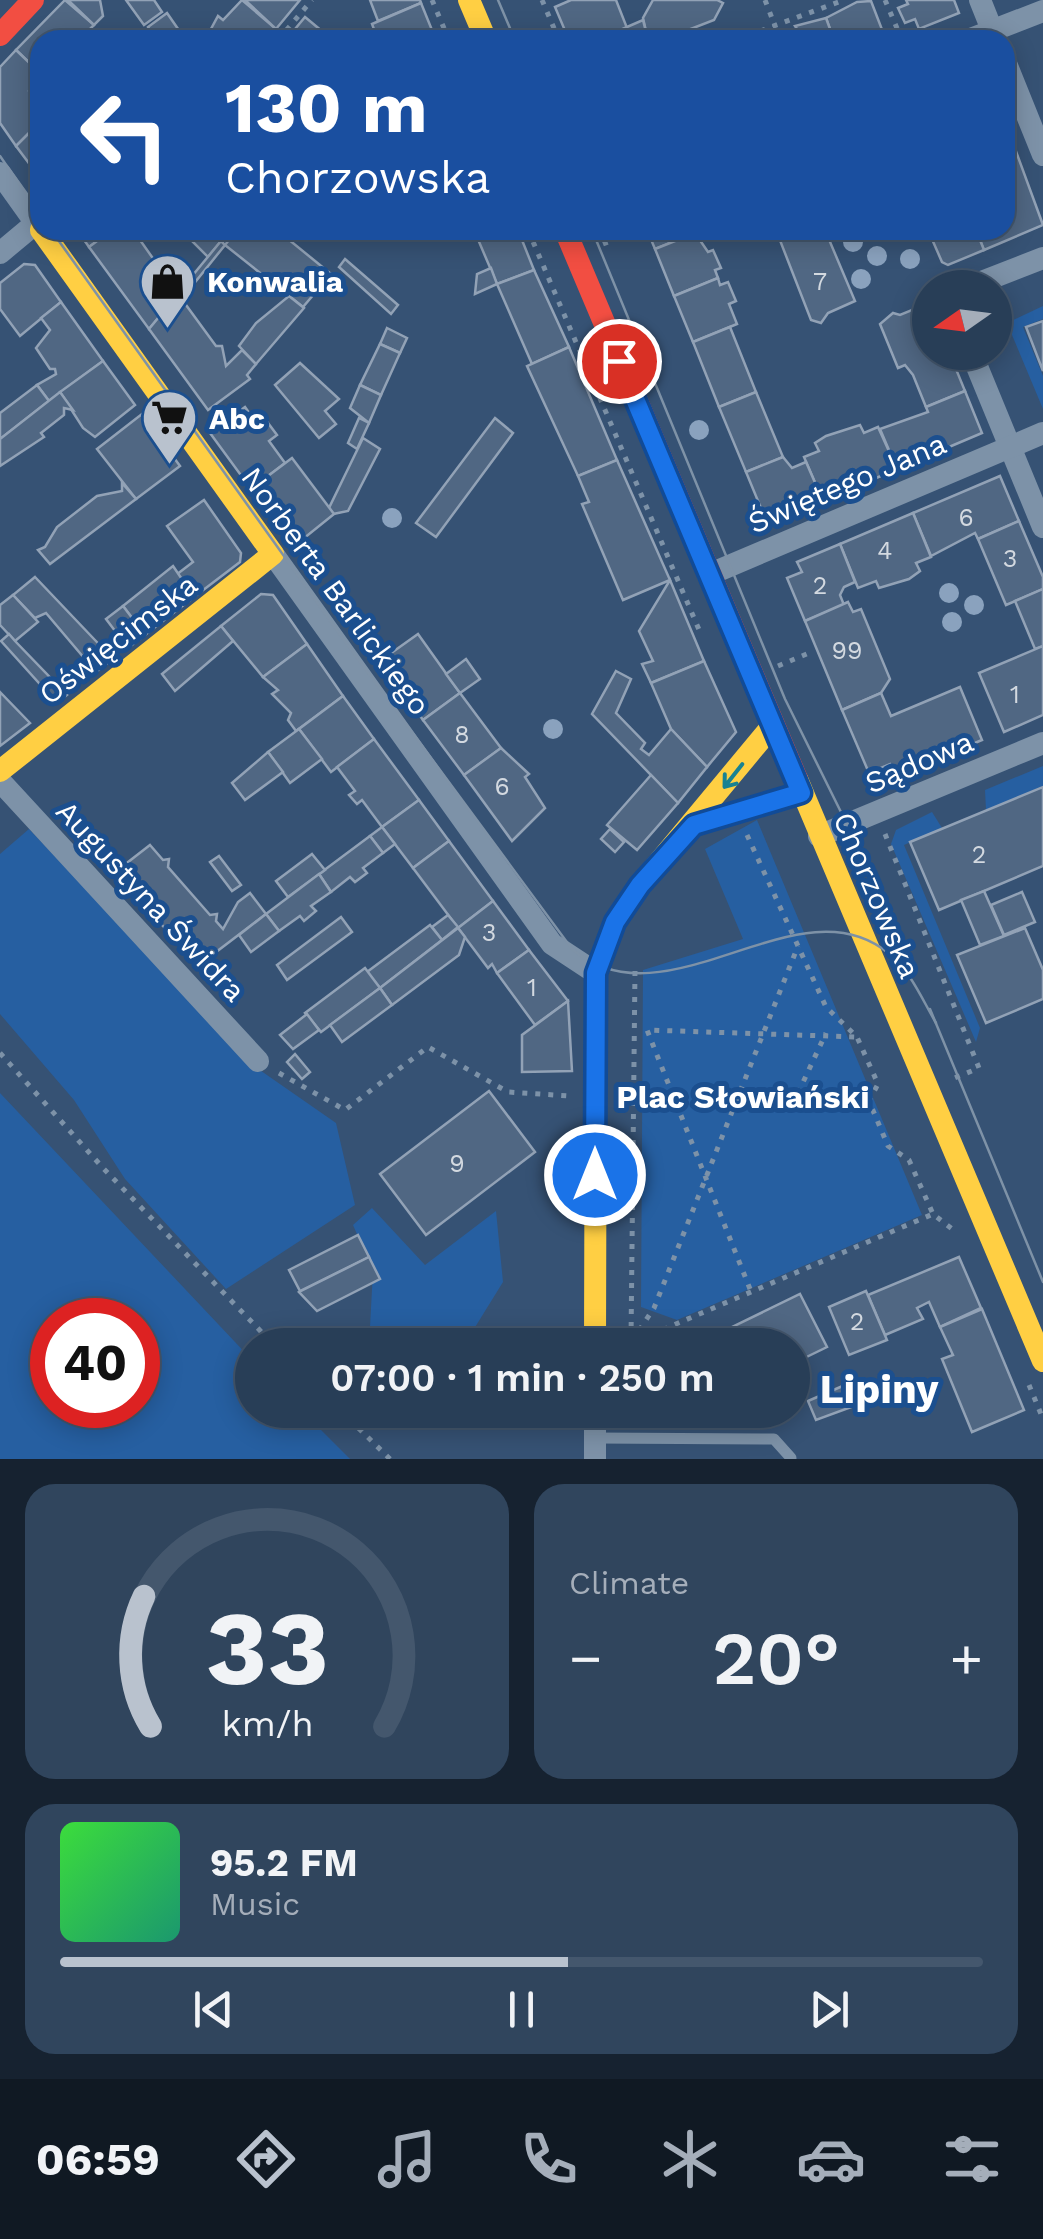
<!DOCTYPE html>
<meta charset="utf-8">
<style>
:root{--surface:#283e57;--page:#30455d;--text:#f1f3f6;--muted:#a5aeba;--line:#44576d;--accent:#b9c2ce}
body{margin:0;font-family:"Work Sans",sans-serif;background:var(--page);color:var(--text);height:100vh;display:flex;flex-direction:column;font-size:38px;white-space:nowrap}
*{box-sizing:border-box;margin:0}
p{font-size:32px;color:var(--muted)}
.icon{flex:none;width:55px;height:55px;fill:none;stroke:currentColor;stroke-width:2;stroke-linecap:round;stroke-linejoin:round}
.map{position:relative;height:1459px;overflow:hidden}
.drawer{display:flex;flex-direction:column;gap:25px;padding:25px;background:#162230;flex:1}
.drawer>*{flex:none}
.guide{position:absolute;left:30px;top:30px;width:985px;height:210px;border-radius:30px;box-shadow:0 5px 25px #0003,0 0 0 2px var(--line);background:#1a4fa0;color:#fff;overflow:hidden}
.needle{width:65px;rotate:256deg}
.controls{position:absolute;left:912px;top:270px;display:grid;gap:20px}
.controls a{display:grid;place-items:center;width:100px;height:100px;border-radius:50%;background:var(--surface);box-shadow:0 5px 25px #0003,0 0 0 2px var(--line);font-size:50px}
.speed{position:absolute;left:30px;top:1298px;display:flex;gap:20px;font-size:50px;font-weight:700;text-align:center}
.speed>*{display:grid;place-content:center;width:130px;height:130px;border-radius:50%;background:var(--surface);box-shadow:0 5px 25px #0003,0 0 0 2px var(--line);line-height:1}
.speed .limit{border:15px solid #d22;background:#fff;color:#111}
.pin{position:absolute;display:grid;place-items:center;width:85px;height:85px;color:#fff;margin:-42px;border:5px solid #fff;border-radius:50%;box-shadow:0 2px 10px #0007}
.me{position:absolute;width:110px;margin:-55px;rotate:0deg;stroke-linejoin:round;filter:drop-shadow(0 0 8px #0008)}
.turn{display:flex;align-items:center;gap:35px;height:210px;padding:0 30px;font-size:45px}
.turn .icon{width:130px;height:130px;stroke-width:2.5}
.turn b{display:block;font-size:70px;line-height:85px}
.big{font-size:75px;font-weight:600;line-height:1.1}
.drawer .card{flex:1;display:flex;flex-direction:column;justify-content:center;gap:15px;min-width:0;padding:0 35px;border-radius:30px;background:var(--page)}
.drawer .dial{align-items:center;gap:0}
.dial svg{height:260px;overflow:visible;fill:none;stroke:var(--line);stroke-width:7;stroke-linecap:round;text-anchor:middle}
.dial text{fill:var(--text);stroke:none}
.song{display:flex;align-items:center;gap:30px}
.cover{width:120px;height:120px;border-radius:15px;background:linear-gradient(135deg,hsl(120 70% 55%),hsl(160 70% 35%))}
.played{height:10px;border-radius:5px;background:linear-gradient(90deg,var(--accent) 55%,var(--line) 55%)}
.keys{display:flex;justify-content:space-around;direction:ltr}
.heat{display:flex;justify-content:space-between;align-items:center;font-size:55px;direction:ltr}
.drawer .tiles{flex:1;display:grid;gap:25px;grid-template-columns:1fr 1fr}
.card:last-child{grid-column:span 2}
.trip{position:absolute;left:235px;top:1328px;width:575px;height:100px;border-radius:50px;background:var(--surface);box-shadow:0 5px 25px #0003,0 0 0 2px var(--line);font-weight:600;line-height:100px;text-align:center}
.tabs{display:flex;height:160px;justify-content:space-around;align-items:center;background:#101923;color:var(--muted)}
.tabs .icon{width:70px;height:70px}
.tabs .on{color:var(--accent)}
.tabs b{font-size:45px;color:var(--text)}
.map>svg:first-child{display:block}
</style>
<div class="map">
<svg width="1043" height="1459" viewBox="0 0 1043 1459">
<rect width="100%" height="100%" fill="#365274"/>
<g fill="#265fa1" fill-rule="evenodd">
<polygon points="1043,306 1043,319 1023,327 1043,376 1043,409 1007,323"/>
<polygon points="1043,766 1043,786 986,810 985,790"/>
<polygon points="932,812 942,828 904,845 980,1028 976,1042 891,844 896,830"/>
<polygon points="757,820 922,1215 677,1320 641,1307 643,970 743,939 705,849"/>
<polygon points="29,829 254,1066 336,1123 355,1205 226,1289 125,1179 74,1100 0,1014 0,854"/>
<path d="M0 1093 252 1360V1410H301L350 1459H0ZM52 1320H138V1405H52Z"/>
<polygon points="372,1208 425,1265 496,1211 503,1282 464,1345 369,1345 373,1271 353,1225"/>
</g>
<g fill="#506783" stroke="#92a2b6" stroke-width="2.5">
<polygon points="65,0 94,25 79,40 40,40 40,73 16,50"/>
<polygon points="68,0 100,0 103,16 94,25"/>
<polygon points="126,0 154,0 162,12 144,25"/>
<polygon points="242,0 276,29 265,40 205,40 218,16 223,20"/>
<polygon points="245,0 300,0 276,29"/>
<polygon points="370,0 420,0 421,3 378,21"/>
<polygon points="616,0 627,28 598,40 569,40 555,7 571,0"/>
<polygon points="653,0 717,0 723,3 714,20 688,30 691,37 681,40 679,34 648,40 643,18"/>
<polygon points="906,0 954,0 959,13 919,29 915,19 905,23 898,8 908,4"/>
<polygon points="871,1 886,40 834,40 826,18 857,2"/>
<polygon points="421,3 436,40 378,40 372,24"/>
<polygon points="167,13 185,39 185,40 156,40 148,27"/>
<polygon points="305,17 323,32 316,40 286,40"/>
<polygon points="826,18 834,40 785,40 783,35 797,29 795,26"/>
<polygon points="643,20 648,40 598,40 627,27"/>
<polygon points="16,50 40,73 29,91 40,106 40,122 16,146 0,123 0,67"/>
<polygon points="40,122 40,178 16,146"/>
<polygon points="1014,146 1043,225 984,250 976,230 1005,230 1005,150"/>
<polygon points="77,230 112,230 89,247"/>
<polygon points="112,230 133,230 178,294 149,329 89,247"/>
<polygon points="181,230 209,230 221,241 208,257"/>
<polygon points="237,230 277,230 331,274 303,307 225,245"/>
<polygon points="474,230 518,230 534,270 497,284"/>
<polygon points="647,230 694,230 695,233 655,249"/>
<polygon points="776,230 825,230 855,301 828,313 821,323 811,320"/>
<polygon points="928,230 976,230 984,250 948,265 942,262"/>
<polygon points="695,233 708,252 713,250 721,268 715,270 718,278 674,296 655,249"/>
<polygon points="221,241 225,245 188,291 183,287"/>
<polygon points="345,259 398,305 391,314 339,267"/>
<polygon points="24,264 35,265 61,302 20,336 0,309 0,283"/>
<polygon points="491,268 497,284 475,294 477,274"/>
<polygon points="534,270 569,347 532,364 497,284"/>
<polygon points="718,278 720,285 728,282 736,301 729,304 737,324 693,342 674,296"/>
<polygon points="178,294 216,346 222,346 226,366 242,350 256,364 247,375 250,379 208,410 149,329"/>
<polygon points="289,296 304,308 256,364 239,346 256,323"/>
<polygon points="61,302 103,361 49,401 37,385 56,374 55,369 50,369 36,348 50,330 41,318"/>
<polygon points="929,303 930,352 949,352 965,391 926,407 913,375 905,365 898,368 880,324 893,313 900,315"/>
<polygon points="1043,321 1043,371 1026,327"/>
<polygon points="730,327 756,392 719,407 693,342"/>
<polygon points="387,328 407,338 400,353 380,344"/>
<polygon points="380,344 400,353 381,395 360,385"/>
<polygon points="569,347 617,460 578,476 527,366"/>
<polygon points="103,361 135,405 95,437 83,428 60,392"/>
<polygon points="300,363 339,399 325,411 336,424 319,438 275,385"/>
<polygon points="37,385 49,401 0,439 0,413"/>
<polygon points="360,385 381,395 369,423 350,408"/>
<polygon points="965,391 982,433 897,469 880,429 928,412 926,407"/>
<polygon points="60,392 73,410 64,408 64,415 41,433 44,437 0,466 0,439"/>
<polygon points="756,392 783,457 746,472 719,407"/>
<polygon points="245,407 260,428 268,423 277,435 269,441 285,463 251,489 210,433"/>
<polygon points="142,414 180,466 136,499 97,449"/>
<polygon points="359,418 369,423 357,449 348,443"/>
<polygon points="495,418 513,433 436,537 416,523"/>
<polygon points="860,425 864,433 878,427 897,469 823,501 804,457 819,451 815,443 826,436"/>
<polygon points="363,438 380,449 348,511 333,514 329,508"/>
<polygon points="783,457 792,468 806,462 823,501 781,518 777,507 763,513 746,472"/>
<polygon points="292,458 334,514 303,539 260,482"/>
<polygon points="617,460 670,580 623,600 582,504 589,502 578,476"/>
<polygon points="1000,476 1019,521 978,539 975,533 931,556 913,513"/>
<polygon points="122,483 136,499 50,564 38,550 45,547 57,527 97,496 122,491"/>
<polygon points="204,500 241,553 240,562 194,597 176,575 193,562 167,526"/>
<polygon points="913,513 931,557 916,563 920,571 909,579 879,588 876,581 858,588 840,544"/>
<polygon points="1019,521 1043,577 1043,589 1006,605 978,539"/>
<polygon points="840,544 855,582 844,587 840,595 844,605 805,621 787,578 802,572 797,562"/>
<polygon points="173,566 194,597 145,635 123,606"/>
<polygon points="35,577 113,659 96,672 46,613 35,618 13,595"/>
<polygon points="670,580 704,661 651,683 642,664 653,661 639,631"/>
<polygon points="1043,589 1043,646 1035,649 1015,601"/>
<polygon points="261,594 273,595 307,644 263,677 221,626"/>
<polygon points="13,595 38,622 15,641 0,625 0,605"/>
<polygon points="848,602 853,612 861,609 890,679 881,693 842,710 805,621"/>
<polygon points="123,606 145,635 128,648 106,619"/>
<polygon points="221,626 233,641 175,691 162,674"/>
<polygon points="9,634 15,641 67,695 57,703 1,641"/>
<polygon points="418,634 460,693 423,720 380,661"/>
<polygon points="307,644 343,696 296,731 288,720 291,713 272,694 278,690 263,677"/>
<polygon points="1043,646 1043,715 1004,732 979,673"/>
<polygon points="466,659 480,679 460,693 446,674"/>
<polygon points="704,661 736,732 707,767 671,729 651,683"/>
<polygon points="616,671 631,679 616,713 645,743 641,749 649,755 671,729 707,767 678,803 592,714"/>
<polygon points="960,687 982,740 896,776 890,764 869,773 842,710 881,693 891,716"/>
<polygon points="0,692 30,723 0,746"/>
<polygon points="460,693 501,748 464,775 423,720"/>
<polygon points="343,696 374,739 331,772 299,729"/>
<polygon points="299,729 322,759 290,783 268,752"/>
<polygon points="374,739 419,800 382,827 362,800 357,804 349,795 355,791 337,767"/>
<polygon points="501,748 529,774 525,777 545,808 512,841 464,775"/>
<polygon points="268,752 283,772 245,800 232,783"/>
<polygon points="651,775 678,803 637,850 607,825"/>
<polygon points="1043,787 1043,866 939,910 910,842"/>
<polygon points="419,800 449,841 413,868 382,827"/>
<polygon points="382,827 395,844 383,853 370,836"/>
<polygon points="610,829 624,842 615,852 601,839"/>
<polygon points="370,836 383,853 363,868 367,873 355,882 350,877 331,892 319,874"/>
<polygon points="449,841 493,901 458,928 413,868"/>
<polygon points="150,845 163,860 169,859 168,867 210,915 217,914 216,921 223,929 238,902 250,893 266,914 199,965 114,873"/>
<polygon points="312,854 325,870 288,897 276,881"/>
<polygon points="219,856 241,885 232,891 210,862"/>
<polygon points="319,874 331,892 311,906 316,911 304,921 300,916 279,931 266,914"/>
<polygon points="984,891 1004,936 980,945 961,900"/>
<polygon points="1022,892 1035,922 1004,935 991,905"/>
<polygon points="493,901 529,950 497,973 492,964 488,968 458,928"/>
<polygon points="266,914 279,931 251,952 239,935"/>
<polygon points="448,915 458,927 442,940 432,927"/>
<polygon points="341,917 352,932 287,980 277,965"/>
<polygon points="430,925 442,940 380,988 367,972"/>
<polygon points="458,928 465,937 459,955 392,1005 380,988"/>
<polygon points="1025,928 1043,970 1043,999 986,1023 957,955"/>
<polygon points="529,950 568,1001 535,1025 497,973"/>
<polygon points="365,968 380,988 321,1032 305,1013"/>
<polygon points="380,988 392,1005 342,1042 330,1025"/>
<polygon points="568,1001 572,1071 522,1072 522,1035"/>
<polygon points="307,1014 319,1030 293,1049 280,1035"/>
<polygon points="295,1054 310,1072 302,1079 287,1062"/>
<polygon points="489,1091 535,1152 426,1235 380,1174"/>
<polygon points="358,1235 369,1257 300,1291 289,1270"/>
<polygon points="369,1257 380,1279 317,1311 299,1292"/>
<polygon points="959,1257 981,1308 940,1327 929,1302 917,1308 923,1319 885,1335 868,1295"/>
<polygon points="866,1291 887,1340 849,1355 829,1307"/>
<polygon points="800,1294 827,1347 792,1364 792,1345 695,1345"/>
<polygon points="982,1309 1024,1410 972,1432 942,1359 953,1355 940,1327"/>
<polygon points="845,1385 854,1406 816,1420 808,1401"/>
<polygon points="659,1410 697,1410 666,1425"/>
</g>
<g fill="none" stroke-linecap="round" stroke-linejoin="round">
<g stroke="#7d92a8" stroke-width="5" stroke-dasharray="5 8" stroke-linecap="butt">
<polyline points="432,0 449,40"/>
<polyline points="542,0 559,40"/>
<polyline points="765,0 775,26"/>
<polyline points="885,0 902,40"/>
<polyline points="278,40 312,0"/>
<polyline points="736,40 844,0"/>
<polyline points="528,230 700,632"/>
<polyline points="603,244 637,231"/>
<polyline points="778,666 809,653"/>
<polyline points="885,834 979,1068 952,1079"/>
<polyline points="747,835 826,1007 857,1037 878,1084 869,1101 888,1146 909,1160 933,1214"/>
<polyline points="0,1053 103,1168 274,1345"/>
<polyline points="279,1073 345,1110 428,1047 508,1092 570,1096"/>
<polyline points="798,1093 826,1033"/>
<polyline points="750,1289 647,1030 857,1037"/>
<polyline points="631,1340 635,969"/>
<polyline points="632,1341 654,1308 798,946"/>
<polyline points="627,1345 933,1214 956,1232"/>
<polyline points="1029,1385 1043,1419"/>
<polyline points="340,1410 390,1459"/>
</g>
<polyline stroke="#7d92a8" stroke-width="11" points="595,1438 774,1439 791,1458"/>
<g stroke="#7d92a8" stroke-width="22">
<polyline points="980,0 996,40"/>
<polyline points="968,40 1043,11"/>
<polyline points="1005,61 1043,155"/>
<polyline points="0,173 40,229"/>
<polyline points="0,253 36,223"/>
<polyline points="966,288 1043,258"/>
<polyline points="971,352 1043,527"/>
<polyline points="273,554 552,944 596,973"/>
<polyline points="708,575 1043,433"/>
<polyline points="0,781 258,1061"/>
<polyline points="694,825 801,793"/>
<polyline points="819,836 1043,743"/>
<polyline points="595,1459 595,1410"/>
</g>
<g stroke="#ffcf43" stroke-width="22">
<polyline points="469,0 486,40"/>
<polyline points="0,771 273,554 41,230"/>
<polyline points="797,779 1043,1361"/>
<polyline points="595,1345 596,973 615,923 640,885 772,726"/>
</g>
<g stroke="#f24e42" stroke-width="22">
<polyline points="0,35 33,0"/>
<polyline points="565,230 797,779"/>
</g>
<g stroke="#7e92a7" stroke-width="2.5">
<polyline points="498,0 515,40"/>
<polyline points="0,156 40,214"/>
<path d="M51 230 344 640 572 949C666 1029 798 879 888 953 910 970 922 999 936 1023"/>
<polyline points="592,230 785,699 885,901 915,973"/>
<polyline points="930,1009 1043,1282"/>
</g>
</g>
<g fill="#8aa2be">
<circle cx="853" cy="242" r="10"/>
<circle cx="877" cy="256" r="10"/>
<circle cx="910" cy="259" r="10"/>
<circle cx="861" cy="279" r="10"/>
<circle cx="699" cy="430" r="10"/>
<circle cx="392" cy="518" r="10"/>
<circle cx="949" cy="593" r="10"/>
<circle cx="974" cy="605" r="10"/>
<circle cx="952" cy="622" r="10"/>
<circle cx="553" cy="729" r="10"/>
</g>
<defs><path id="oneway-shaft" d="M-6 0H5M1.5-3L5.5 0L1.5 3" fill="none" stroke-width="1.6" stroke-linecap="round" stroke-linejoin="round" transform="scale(2.5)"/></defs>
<use stroke="#198292" href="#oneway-shaft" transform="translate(733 776) rotate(128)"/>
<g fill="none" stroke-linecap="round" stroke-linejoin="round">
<defs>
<polyline id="route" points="595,1175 596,973 615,922 640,885 694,825 801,793 619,361"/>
</defs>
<use href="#route" stroke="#114b97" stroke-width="25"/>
<use href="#route" stroke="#1a73e8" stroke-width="18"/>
</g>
<defs>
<symbol id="shop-pin" viewBox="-11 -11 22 30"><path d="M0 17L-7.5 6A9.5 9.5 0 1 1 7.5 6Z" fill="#b9c2ce" stroke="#1b4f8f"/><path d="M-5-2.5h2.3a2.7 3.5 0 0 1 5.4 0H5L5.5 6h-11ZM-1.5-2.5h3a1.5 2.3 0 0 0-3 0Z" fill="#111"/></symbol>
<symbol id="supermarket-pin" viewBox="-11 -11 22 30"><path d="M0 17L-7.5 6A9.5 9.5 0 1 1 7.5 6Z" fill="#b9c2ce" stroke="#1b4f8f"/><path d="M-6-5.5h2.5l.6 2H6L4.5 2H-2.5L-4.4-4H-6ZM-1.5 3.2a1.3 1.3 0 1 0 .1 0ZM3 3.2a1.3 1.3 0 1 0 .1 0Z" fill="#111"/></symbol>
</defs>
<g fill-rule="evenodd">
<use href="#shop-pin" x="136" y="250" width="63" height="86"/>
<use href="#supermarket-pin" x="138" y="386" width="63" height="86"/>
</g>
<g text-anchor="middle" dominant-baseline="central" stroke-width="10" stroke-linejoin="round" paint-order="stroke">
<g font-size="25" fill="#d3d9e0">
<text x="820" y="281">7</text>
<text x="966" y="517">6</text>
<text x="885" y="550">4</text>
<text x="1010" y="558">3</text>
<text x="820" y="585">2</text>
<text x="847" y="650">99</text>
<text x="1015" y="694">1</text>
<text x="462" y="734">8</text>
<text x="502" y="786">6</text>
<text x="979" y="854">2</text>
<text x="489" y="932">3</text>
<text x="532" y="987">1</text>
<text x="457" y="1163">9</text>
<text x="857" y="1321">2</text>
</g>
<g font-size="30" font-weight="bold" fill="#fff" stroke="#1b4f8f" text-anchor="start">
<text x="207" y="281">Konwalia</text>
<text x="209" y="418">Abc</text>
</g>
<g font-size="30" fill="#fff" stroke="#1b4f8f">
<text transform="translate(847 483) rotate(-23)">Świętego Jana</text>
<text transform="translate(336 591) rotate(54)">Norberta Barlickiego</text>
<text transform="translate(118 639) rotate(-38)">Oświęcimska</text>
<text transform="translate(919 762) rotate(-23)">Sądowa</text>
<text transform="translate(877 895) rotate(67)">Chorzowska</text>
<text transform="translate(151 901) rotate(47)">Augustyna Świdra</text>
</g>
<g font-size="32" font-weight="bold" fill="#fff" stroke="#1b4f8f">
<text x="743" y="1097">Plac Słowiański</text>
</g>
<g font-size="40" font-weight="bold" fill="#fff" stroke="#1b4f8f">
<text x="879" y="1389">Lipiny</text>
</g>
</g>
</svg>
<div class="controls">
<a><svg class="needle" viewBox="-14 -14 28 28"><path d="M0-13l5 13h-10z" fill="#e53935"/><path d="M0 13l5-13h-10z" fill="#a5aeba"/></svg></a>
</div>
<div class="speed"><div class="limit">40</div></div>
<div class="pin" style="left:619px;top:361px;background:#d93025"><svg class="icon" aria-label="arrive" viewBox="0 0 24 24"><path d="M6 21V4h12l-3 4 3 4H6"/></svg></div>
<svg class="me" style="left:595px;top:1175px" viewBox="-20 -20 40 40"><circle r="17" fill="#1a73e8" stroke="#fff" stroke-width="3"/><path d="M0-11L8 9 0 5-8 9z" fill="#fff"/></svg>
<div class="trip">07:00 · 1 min · 250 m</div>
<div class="guide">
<div class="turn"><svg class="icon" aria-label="left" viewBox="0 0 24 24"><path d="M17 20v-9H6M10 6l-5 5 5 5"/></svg><div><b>130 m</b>Chorzowska</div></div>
</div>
</div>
<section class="drawer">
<div class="tiles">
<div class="card dial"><svg viewBox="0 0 100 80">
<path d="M14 69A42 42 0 1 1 86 69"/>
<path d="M14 69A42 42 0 0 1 12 29" stroke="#b9c2ce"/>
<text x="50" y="56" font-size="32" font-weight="700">33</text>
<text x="50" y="72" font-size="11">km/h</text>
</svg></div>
<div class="card"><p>Climate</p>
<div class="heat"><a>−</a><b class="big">20°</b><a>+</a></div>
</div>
<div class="card">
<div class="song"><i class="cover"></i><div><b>95.2 FM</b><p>Music</p></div></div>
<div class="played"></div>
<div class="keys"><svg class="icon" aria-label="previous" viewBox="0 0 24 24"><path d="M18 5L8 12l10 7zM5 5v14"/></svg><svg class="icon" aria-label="pause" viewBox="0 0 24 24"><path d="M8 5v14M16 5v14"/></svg><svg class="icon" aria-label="next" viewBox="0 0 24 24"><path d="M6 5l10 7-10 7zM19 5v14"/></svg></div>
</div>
</div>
</section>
<nav class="tabs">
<b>06:59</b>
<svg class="icon on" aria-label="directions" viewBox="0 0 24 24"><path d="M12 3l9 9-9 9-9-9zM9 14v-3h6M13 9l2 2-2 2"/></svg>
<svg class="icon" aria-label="music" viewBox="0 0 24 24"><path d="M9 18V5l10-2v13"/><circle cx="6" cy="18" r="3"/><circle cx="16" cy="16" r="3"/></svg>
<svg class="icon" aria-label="phone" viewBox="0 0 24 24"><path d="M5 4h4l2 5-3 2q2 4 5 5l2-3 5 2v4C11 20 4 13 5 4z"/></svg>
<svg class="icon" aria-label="climate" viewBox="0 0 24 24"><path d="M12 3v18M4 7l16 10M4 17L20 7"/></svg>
<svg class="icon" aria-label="car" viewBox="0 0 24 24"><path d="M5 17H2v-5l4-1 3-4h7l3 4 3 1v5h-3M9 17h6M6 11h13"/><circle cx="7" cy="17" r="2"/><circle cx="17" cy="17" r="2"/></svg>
<svg class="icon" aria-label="filters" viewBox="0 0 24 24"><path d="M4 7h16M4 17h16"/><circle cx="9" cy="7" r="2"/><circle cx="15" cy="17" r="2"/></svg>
</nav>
